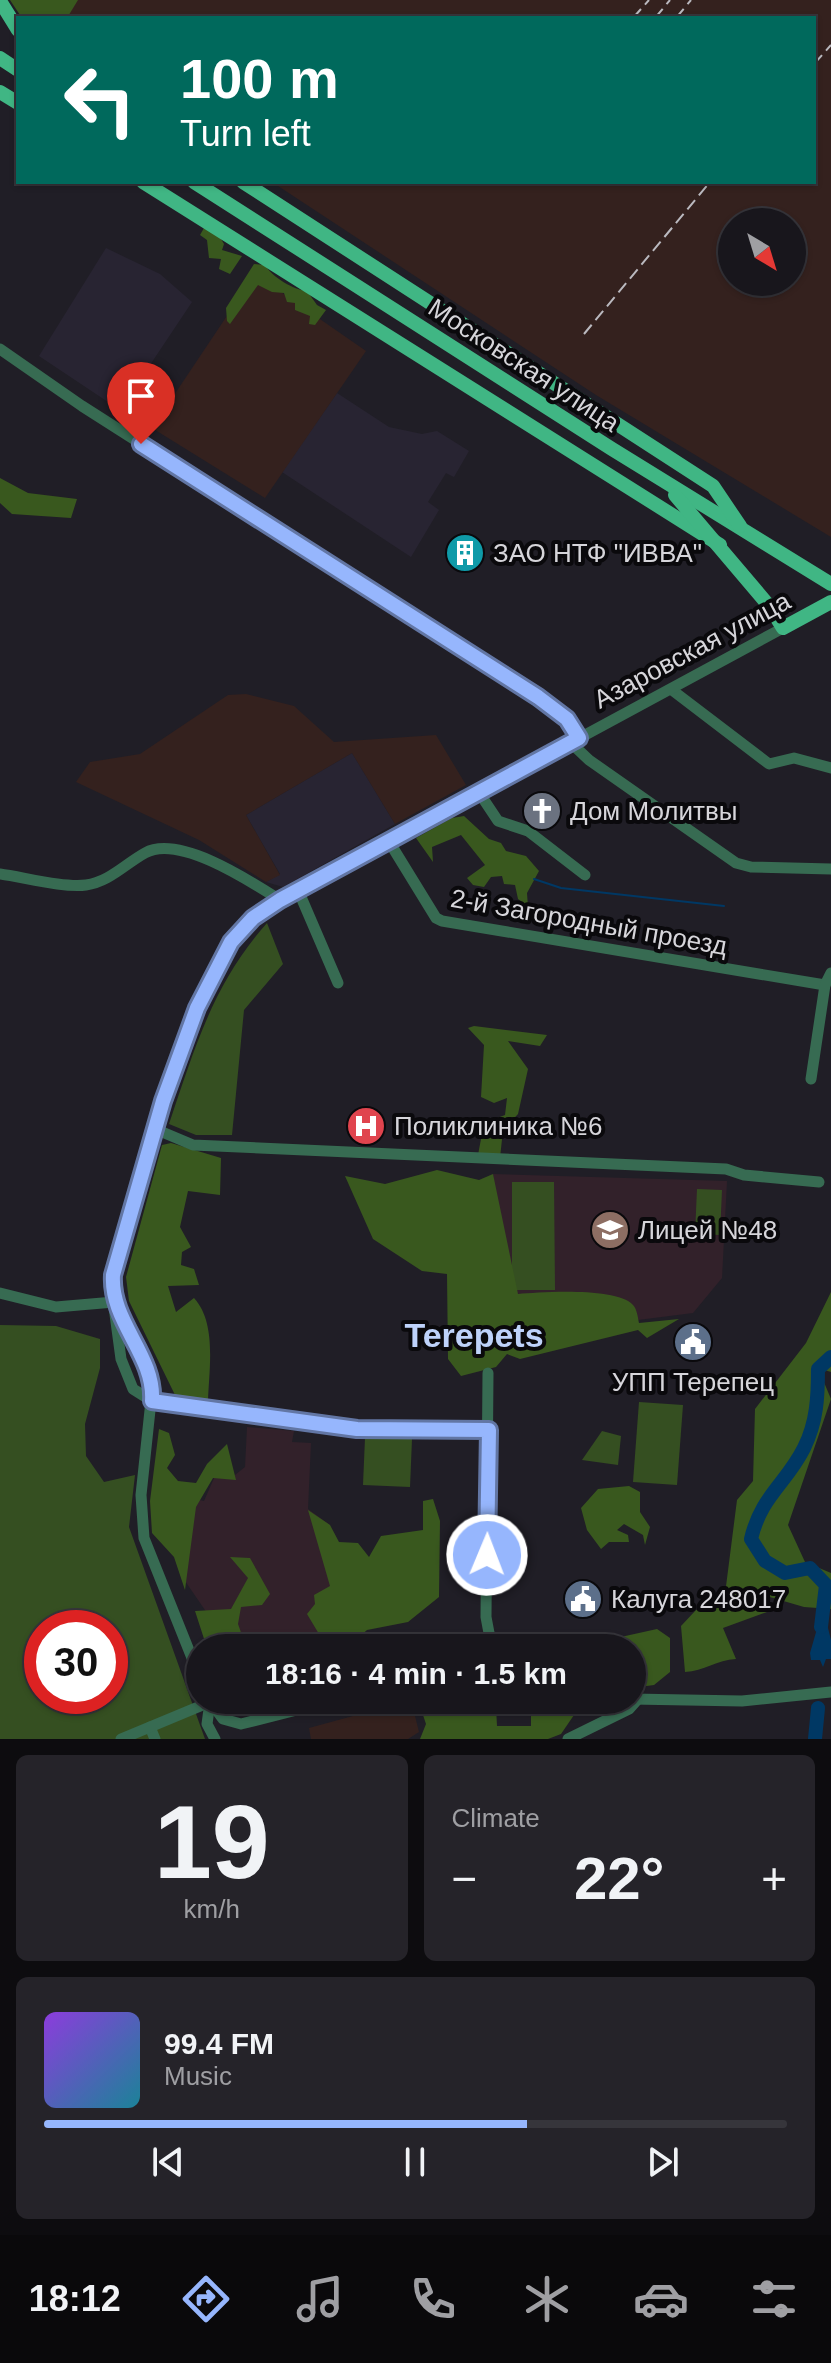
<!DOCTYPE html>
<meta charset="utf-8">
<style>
:root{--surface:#18161c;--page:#252329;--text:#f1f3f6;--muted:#9f9fa3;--line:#36353b;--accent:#96b6fd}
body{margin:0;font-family:Arial,sans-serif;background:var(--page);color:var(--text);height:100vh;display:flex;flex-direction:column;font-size:30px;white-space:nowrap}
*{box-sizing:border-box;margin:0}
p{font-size:26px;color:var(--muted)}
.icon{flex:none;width:44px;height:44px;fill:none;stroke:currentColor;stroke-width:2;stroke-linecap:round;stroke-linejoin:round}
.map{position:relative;height:1739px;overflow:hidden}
.side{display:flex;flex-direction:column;gap:16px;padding:16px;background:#0d0c0f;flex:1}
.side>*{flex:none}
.banner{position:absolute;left:16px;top:16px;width:800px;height:168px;border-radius:0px;box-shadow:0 2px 6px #0004,0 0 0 2px var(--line);background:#00695c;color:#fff;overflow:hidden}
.needle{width:52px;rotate:142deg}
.buttons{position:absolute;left:718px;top:208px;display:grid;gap:16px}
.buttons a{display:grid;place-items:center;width:88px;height:88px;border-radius:50%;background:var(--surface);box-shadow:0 2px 6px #0004,0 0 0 2px var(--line);font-size:40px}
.speed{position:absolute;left:24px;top:1610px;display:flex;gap:16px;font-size:40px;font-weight:700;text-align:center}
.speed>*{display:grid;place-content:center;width:104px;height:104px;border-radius:50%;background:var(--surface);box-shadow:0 2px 6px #0004,0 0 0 2px var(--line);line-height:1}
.speed .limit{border:12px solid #d22;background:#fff;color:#111}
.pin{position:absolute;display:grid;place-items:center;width:68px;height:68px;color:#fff;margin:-82px -34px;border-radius:50% 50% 50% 0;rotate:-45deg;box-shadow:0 0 8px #0007}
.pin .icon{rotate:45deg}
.me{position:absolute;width:88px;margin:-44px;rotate:1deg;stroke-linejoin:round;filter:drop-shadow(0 0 6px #0008)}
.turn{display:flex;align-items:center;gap:28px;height:168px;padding:0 32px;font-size:36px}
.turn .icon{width:104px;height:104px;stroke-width:2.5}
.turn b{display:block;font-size:56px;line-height:68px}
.big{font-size:60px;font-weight:800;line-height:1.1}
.side .widget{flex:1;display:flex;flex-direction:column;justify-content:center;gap:12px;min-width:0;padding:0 28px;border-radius:12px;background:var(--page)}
.side .dial{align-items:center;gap:0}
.dial b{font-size:104px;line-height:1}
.song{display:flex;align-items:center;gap:24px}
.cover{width:96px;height:96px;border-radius:12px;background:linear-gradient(135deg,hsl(270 70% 55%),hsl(190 70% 35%))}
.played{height:8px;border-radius:4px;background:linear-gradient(90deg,var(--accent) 65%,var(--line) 65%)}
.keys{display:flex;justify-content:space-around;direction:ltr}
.heat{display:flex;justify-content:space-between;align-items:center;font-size:44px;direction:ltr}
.side .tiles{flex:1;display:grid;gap:16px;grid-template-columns:1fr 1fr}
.widget:last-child{grid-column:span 2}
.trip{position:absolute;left:186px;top:1634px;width:460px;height:80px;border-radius:40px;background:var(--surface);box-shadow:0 2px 6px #0004,0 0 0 2px var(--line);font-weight:800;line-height:80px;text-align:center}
.tab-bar{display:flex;height:128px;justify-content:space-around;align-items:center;background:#0a090b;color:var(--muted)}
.tab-bar .icon{width:56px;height:56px}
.tab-bar .on{color:var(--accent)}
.tab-bar b{font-size:36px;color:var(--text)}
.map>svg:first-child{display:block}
</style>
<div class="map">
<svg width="831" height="1739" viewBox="0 0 831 1739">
<rect width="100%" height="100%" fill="#201e26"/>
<g fill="#282432">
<polygon points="106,248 160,274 192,302 120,410 39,356"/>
<polygon points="337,393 389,427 422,434 437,431 469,451 454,477 446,473 428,502 439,510 411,557 282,472"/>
<polygon points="352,753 395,824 283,887 266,882 280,874 246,815"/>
</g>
<g fill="#34211e" fill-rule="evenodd">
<path d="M13 0H831V537L596 395 272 182H814V18H24ZM732 222H792V282H732Z"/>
<polygon points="255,274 366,351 265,498 152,428"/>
<polygon points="246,694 294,706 334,742 436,735 466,785 395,824 352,753 246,815 280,875 266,882 199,840 76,782 90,762 140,754 228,695"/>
<polygon points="383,1700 411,1700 419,1732 408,1739 311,1739 309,1728 375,1710"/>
</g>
<g fill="#32212a">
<polygon points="493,1174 727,1181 722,1278 693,1313 505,1337"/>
<polygon points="247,1427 294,1431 292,1442 311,1443 308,1509 330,1525 330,1586 351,1648 231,1648 183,1578 189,1498 204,1501 215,1476 230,1479 245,1467"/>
</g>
<g fill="#354f21" fill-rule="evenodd">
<path d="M267 923 283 964 244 1010 232 1135H196L169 1124C195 1047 213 984 267 923Z"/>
<polygon points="512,1182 554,1182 555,1290 512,1290"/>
<polygon points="697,1189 722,1190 720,1235 695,1234"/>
<path d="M0 1325 56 1326 100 1339V1368L85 1424 86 1456 104 1482 135 1475 129 1527 205 1739H0ZM42 1628H110V1696H42Z"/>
<polygon points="639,1402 683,1405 677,1485 633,1482"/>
<polygon points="602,1431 621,1436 618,1465 582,1460"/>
<polygon points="365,1438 412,1439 410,1487 363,1485"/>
</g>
<g fill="#39581e">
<polygon points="10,0 78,0 67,18 22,18"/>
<polygon points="204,228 218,234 224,244 222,250 242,256 230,274 219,269 221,259 209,258 207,240 200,235"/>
<path d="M254 264 265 265C272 277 294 290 307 291L317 305 326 310 315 325 309 324 310 316 295 310V303L287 302 284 293 272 292 258 285 230 324 227 321 226 308Z"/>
<polygon points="0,478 28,493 77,499 71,518 12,514 0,503"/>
<polygon points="464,816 489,839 501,843 506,851 526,856 539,871 527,893 528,907 518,899 515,885 504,884 502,876 491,877 484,887 473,885 467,878 485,865 461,835 432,847 433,862 416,838 452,818"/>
<polygon points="474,1026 547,1035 540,1046 508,1041 528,1069 518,1114 503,1130 500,1158 478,1155 484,1123 505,1115 507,1098 494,1103 481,1097 484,1045 468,1028"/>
<path d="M171 1143 221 1158 220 1195 188 1191 180 1227 191 1247 182 1252 181 1265 194 1269 199 1285 168 1286 176 1312 194 1298C217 1323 209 1369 208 1401L176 1397 129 1301 126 1277 162 1145Z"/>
<path d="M437 1170 479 1180 493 1174 518 1294C542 1292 617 1287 633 1305 637 1309 638 1318 639 1323L679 1319 647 1338 638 1330 520 1359 507 1354 496 1367 461 1376 448 1359 447 1274 422 1271 373 1239 345 1176 385 1184Z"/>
<path d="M831 1292V1372L818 1368 831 1399 788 1525 805 1562 831 1573V1609L804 1607 759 1594 767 1612 723 1628 736 1659C717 1660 704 1671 685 1672L681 1626 696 1610 724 1602 737 1500 753 1481 755 1409 806 1343Z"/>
<polygon points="159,1429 169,1433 175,1455 167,1468 178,1481 196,1483 207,1464 227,1444 236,1480 213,1478 196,1507 185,1590 174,1557 152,1533 150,1501"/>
<polygon points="629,1486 640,1492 640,1512 650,1527 645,1545 643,1535 624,1524 617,1530 628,1535 629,1542 609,1542 601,1549 587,1530 581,1508 598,1489"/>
<polygon points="433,1499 440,1521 439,1597 408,1622 367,1630 359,1637 361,1648 207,1648 195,1611 231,1609 248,1578 230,1557 250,1558 270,1594 262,1605 241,1607 238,1624 243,1638 270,1642 319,1634 307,1614 315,1604 314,1595 330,1586 308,1510 330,1525 339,1542 358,1543 369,1557 381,1536 423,1530 423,1501"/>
<polygon points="657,1629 670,1638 670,1672 654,1685 632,1688 632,1648 571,1648"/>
<polygon points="418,1700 472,1700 496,1707 497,1726 531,1726 531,1702 568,1704 574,1715 561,1734 548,1739 420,1739 426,1724"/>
</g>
<polygon fill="#003864" points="823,1608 831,1640 831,1659 826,1659 823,1667 820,1660 811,1660 810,1653"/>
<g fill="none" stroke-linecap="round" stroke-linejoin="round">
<polyline stroke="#003864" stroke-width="2" points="534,879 561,888 724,906"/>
<g stroke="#003864" stroke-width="14">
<path d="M821 1627 826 1585 810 1568 785 1573 765 1561 751 1539C761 1496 786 1484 804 1448 817 1422 818 1396 818 1369L831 1357"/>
<polyline points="815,1739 818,1708"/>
</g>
<g stroke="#376b52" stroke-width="11">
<polyline points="0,349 82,406 538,697 567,719 579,738"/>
<polyline points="672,690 769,764 794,758 831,768"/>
<polyline points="570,742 589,760 736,863 751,867 831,869"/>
<polyline points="478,791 498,821 528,831 585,875"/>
<polyline points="384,842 393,848 436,918 442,921 825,985"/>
<path d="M0 874C23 877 63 888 86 885 109 882 125 864 145 853 179 834 250 881 280 900"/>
<polyline points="298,890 338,983"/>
<polyline points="811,1079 825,985 831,973"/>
<polyline points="155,1129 193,1145 726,1169 744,1175 819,1182"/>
<polyline points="0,1293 56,1307 114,1302"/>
<polyline points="114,1307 121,1359 133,1389 152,1401 357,1429 489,1430"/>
<polyline points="488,1373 486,1617 489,1633 497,1648"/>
<polyline points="200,1678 144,1538 141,1495 153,1382 114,1302 112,1289 155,1129 197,1008 231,942 253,918 280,900 783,628"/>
<polyline points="632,1699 742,1701 831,1692"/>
<polyline points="209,1700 223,1719 241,1724 336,1700"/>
<polyline points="210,1702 207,1724 215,1739"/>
<polyline points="150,1727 155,1739"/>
<polyline points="121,1739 210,1702"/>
<polyline points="568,1739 629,1709 637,1700"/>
</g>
<g stroke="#40b684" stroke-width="14">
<polyline points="0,1 18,30"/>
<polyline points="0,58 18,70"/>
<polyline points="0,92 18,103"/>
<polyline points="143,182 720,545"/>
<polyline points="194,182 612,449 831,584"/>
<polyline points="243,182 713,486 740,526"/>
<polyline points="675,495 770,607 783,628 831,602"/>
</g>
<g stroke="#bab9bf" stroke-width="2" stroke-dasharray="12 6" stroke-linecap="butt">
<polyline points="633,18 649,0"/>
<polyline points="655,18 670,0"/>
<polyline points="676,18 691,0"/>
<polyline points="814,64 831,45"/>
<polyline points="584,334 710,182"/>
</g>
</g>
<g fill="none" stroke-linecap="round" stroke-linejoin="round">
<defs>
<path id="route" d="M141 444 538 697 567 719 579 738 280 900 253 918 231 942 197 1008 163 1101 113 1275C110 1322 155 1355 152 1401L357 1429 489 1430 487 1555"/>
</defs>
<use href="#route" stroke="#6276a4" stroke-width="20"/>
<use href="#route" stroke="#96b6fd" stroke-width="14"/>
</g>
<defs>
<symbol id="building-disc" viewBox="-11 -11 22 22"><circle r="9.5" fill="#0f9aa8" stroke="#0a090c"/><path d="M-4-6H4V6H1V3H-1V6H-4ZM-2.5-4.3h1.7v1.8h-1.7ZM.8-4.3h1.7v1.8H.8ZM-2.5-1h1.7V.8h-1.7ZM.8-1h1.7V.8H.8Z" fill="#fff"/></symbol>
<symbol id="church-disc" viewBox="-11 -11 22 22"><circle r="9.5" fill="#6b7280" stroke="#0a090c"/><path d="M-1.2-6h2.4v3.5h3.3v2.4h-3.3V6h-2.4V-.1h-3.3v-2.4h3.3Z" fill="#fff"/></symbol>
<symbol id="hospital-disc" viewBox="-11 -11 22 22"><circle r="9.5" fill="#e0444e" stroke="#0a090c"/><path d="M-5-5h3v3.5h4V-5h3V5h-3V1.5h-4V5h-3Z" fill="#fff"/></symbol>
<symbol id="school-disc" viewBox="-11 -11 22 22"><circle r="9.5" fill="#8d6e63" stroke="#0a090c"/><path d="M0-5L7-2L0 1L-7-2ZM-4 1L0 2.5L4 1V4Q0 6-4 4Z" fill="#fff"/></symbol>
<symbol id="civic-disc" viewBox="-11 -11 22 22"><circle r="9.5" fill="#5c6f8a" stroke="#0a090c"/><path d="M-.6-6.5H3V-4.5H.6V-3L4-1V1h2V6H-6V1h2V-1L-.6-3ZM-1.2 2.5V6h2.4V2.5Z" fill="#fff"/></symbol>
</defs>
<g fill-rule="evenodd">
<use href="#building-disc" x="443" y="531" width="44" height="44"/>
<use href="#church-disc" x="520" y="789" width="44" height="44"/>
<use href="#hospital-disc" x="344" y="1104" width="44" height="44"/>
<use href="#school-disc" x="588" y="1208" width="44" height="44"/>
<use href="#civic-disc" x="671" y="1320" width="44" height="44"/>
<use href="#civic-disc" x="561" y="1577" width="44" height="44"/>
</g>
<g text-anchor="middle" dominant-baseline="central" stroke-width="8" stroke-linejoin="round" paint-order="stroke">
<g font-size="26" fill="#d6d5da" stroke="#0a090c">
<text transform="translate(524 365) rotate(33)">Московская улица</text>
<text transform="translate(692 650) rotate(-28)">Азаровская улица</text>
<text transform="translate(589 922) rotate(10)">2-й Загородный проезд</text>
</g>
<g font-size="26" fill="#d6d5da" stroke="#0a090c" text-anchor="start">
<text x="493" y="553">ЗАО НТФ "ИВВА"</text>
<text x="570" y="811">Дом Молитвы</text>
<text x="394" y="1126">Поликлиника №6</text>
<text x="638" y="1230">Лицей №48</text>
<text x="693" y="1382" text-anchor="middle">УПП Терепец</text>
<text x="611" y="1599">Калуга 248017</text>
</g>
<g font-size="34" font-weight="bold" fill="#bed2fa" stroke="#0a090c">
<text x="474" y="1335">Terepets</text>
</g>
</g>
</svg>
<div class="buttons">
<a><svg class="needle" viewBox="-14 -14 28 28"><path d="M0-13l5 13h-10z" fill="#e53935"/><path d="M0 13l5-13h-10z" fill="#9f9fa3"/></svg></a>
</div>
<div class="speed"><div class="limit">30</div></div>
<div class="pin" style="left:141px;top:444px;background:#d93025"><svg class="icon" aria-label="arrive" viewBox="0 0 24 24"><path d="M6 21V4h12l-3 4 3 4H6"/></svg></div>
<svg class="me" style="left:487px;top:1555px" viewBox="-20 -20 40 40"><circle r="17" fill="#96b6fd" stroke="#fff" stroke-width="3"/><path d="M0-11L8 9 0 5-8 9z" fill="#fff"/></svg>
<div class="trip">18:16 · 4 min · 1.5 km</div>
<div class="banner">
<div class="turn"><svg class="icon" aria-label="left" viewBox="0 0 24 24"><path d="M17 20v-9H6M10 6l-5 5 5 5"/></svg><div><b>100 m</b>Turn left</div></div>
</div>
</div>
<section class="side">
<div class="tiles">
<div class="widget dial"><b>19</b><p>km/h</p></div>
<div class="widget"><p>Climate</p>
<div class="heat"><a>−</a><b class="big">22°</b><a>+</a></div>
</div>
<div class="widget">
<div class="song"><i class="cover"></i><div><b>99.4 FM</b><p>Music</p></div></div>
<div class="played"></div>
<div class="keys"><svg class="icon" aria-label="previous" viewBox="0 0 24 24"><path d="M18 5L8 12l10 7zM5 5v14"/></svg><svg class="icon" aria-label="pause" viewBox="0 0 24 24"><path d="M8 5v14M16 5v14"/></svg><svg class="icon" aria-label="next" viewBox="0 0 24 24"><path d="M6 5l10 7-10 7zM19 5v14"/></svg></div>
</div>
</div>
</section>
<nav class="tab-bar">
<b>18:12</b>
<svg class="icon on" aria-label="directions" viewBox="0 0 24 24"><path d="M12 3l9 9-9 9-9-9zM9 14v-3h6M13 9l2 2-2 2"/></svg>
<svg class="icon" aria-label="music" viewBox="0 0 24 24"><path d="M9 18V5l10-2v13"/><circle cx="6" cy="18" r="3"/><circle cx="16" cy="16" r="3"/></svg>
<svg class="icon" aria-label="phone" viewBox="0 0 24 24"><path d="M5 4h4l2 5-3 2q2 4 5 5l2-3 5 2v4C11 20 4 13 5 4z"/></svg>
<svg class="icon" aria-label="climate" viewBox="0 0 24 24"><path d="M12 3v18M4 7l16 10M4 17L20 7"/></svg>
<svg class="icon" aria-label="car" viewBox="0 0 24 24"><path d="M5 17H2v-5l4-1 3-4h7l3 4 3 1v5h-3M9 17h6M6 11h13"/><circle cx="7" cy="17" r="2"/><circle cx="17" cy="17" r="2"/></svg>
<svg class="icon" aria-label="filters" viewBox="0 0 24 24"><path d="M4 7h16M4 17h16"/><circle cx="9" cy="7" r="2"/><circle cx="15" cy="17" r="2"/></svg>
</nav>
